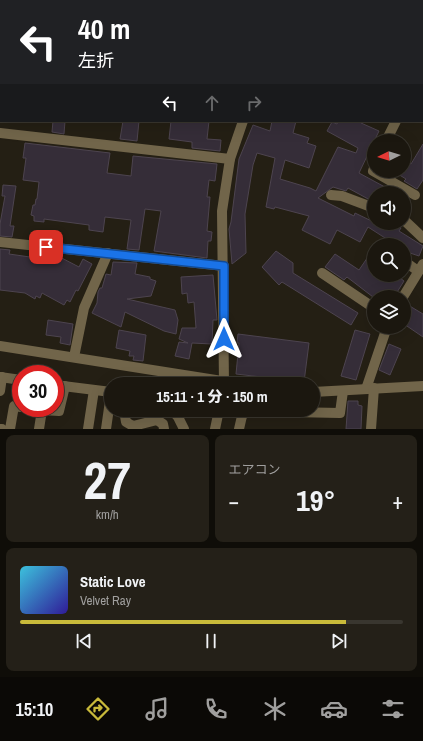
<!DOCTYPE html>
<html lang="ja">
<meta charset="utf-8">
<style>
:root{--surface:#1b170f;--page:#242018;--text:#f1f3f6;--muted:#a09f9e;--line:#39362f;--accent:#c9ba3a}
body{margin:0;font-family:"Archivo Narrow","Noto Sans JP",sans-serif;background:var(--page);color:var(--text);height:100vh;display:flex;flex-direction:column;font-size:15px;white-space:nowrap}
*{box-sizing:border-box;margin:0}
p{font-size:13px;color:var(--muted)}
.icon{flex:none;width:22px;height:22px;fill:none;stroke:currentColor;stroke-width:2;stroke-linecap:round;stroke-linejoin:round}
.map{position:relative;height:429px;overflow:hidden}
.details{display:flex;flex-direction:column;gap:6px;padding:6px;background:#0f0d08;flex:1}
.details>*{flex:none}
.hud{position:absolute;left:0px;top:0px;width:423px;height:122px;box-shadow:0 4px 16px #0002,0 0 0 1px var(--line);background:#202124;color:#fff;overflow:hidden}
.needle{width:26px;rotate:265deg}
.tools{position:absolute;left:367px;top:134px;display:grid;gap:8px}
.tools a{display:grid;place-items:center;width:44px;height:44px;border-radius:50%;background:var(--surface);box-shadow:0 4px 16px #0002,0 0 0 1px var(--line);font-size:20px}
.speed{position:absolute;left:12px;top:365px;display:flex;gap:8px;font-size:20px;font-weight:700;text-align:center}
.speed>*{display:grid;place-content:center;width:52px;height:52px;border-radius:50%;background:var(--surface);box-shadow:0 4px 16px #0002,0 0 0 1px var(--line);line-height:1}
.speed .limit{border:6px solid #d22;background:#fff;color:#111}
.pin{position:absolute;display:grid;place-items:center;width:34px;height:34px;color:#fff;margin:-17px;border-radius:8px;box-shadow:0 2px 6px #0006}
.me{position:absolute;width:44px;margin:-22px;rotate:0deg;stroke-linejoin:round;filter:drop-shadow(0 0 3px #0008)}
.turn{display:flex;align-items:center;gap:14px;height:84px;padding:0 12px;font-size:18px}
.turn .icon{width:52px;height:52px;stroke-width:2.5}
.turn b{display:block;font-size:28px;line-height:34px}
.lanes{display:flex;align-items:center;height:38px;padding:0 12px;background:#0003;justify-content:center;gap:20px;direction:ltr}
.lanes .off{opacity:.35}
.big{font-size:30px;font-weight:800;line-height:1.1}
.details .card{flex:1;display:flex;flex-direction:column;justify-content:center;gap:6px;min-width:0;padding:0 14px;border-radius:8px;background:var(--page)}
.details .dial{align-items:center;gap:0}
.dial b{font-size:52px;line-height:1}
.song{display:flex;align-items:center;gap:12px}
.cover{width:48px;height:48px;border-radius:6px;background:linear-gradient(135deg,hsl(190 70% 55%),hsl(250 70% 35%))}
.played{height:4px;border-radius:2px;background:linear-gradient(90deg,var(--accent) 85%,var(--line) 85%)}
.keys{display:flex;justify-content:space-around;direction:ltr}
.heat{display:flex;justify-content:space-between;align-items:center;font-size:22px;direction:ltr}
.details .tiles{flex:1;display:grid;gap:6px;grid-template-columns:1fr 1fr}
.card:last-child{grid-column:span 2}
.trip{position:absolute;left:104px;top:377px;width:216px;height:40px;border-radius:20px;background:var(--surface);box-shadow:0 4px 16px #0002,0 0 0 1px var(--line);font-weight:800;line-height:40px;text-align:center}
.tabs{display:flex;height:64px;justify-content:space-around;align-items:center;background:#0b0906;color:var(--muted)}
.tabs .icon{width:28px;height:28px}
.tabs .current{color:var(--accent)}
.tabs b{font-size:18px;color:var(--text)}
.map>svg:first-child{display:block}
</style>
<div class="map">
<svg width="423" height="429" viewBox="0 0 423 429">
<rect width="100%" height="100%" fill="#241f14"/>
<polygon fill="#20492b" points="0,0 14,1 1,1 1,64"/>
<g fill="#352d38" stroke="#4d444f">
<polygon points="53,121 65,121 64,134 52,132"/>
<polygon points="123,121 139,121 137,141 120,139"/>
<polygon points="171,121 209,121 207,139 221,140 220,151 192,148 192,142 169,139"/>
<polygon points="272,121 296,121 293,133 309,138 307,143 316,146 309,168 285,160 280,179 310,188 316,191 338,147 356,153 358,148 327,131 332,122 337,124 338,121 362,121 361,123 379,131 359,173 396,193 374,193 370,200 348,188 346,191 333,187 318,198 354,216 355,213 384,227 387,223 398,223 398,226 401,228 399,231 423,246 419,256 410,253 408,256 404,255 404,245 396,245 368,227 360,242 337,230 330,244 302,230 309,216 275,207 274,209 266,207 275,158 257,153 253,165 245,214 246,253 232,264 229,229 231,222 239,159 253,125 270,131"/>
<polygon points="25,143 110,153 107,173 131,176 133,156 217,164 215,181 209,180 207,197 210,197 207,231 212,232 211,241 208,241 207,258 154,251 161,211 145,209 139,250 127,249 131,220 105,217 103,232 89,230 89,225 44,219 44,222 34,221 34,216 31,215 33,205 35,205 36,199 37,199 39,182 23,180 26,158 23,158"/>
<polygon points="423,144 423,180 417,189 404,181 406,179 393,171 404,171 404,160 411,164"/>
<polygon points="3,185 16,186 10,226 14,226 12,237 0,236 0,224 5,196 2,196"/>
<polygon points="404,196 410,200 404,210"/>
<polygon points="374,248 374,275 396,275 404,281 394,297 373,297 347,277 344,280 325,267 335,254 359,270"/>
<polygon points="0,249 10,250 9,254 44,259 47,254 54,254 79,267 83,259 92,264 78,291 76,290 70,302 67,300 64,305 42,293 40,298 36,296 35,299 25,293 0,290"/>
<polygon points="276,251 293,263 293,273 358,313 351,325 282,282 279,285 262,267"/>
<polygon points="113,262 137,263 135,274 150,277 150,279 156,281 151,296 127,299 175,310 178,320 176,334 164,331 125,312 121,327 92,313 97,303 98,292 100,288 102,288 106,274 111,275"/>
<polygon points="213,275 217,320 213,320 212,344 192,343 189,359 175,356 179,342 188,343 179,339 182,328 196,328 194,302 188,303 187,293 182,294 181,277"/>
<polygon points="408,305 423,314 423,337 404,324 404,312"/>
<polygon points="48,320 73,324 70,345 60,343 61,337 46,335"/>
<polygon points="119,330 146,335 143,361 133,360 134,356 129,356 130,351 116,348"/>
<polygon points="355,330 370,334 356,380 341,376"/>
<polygon points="238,334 309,343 304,382 236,374 239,343 237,343"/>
<polygon points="389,344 401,349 390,375 379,370"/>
<polygon points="348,401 358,401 358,405 362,406 361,429 346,429"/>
</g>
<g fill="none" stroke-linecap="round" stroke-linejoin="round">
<g stroke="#71654a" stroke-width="10">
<polyline points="7,0 14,1"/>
<polyline points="48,1 48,0"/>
<polyline points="281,1 281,0"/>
<polyline points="422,105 423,105"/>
<polyline points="0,133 230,159"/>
<polyline points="386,141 396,121"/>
<polyline points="374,168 373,171 415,195"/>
<polyline points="331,195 342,196 374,208"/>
<polyline points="404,220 423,238"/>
<polyline points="0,242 224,266"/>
<polyline points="404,261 418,271"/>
<polyline points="322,273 374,308"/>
<polyline points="403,297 423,264"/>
<polyline points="0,346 241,384"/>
<polyline points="74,357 84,308 108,253"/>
<polyline points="0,377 21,380"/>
<polyline points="224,384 222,211 230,159 243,121"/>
<polyline points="55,385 111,392"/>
<polyline points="366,389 387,327"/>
<polyline points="0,391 2,377"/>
<polyline points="313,392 423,386"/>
<polyline points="32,408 34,408"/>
<polyline points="124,410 126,422 133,426 157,420 163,424 164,429"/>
<polyline points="172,410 178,417 184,429"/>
<polyline points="0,429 2,429"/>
<polyline points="10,429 14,406 21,407"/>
<polyline points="39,429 42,410 59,411 65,386"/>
<polyline points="88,429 94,390"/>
<polyline points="106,429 111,394"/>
<polyline points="215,429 219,410"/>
<polyline points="239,429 242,416 247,411 340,413 343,391"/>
<polyline points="371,429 374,388"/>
</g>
</g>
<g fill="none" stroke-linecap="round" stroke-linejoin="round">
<defs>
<polyline id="route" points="46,247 224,266 224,339"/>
</defs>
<use href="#route" stroke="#114b97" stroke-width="10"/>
<use href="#route" stroke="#1a73e8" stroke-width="7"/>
</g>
</svg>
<div class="tools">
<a><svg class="needle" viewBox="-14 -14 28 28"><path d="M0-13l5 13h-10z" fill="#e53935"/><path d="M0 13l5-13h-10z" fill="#a09f9e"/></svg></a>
<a><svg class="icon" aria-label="sound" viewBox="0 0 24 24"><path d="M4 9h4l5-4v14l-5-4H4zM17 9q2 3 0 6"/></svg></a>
<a><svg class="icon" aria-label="search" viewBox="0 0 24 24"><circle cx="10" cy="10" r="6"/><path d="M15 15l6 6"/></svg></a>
<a><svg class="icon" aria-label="layers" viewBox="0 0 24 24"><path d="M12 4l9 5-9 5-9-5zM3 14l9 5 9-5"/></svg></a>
</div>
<div class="speed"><div class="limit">30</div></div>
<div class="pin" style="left:46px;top:247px;background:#d93025"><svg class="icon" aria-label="arrive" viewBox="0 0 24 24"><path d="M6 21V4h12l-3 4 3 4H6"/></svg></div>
<svg class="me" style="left:224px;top:339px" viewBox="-20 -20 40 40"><path d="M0-17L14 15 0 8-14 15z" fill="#1a73e8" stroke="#fff" stroke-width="4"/></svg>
<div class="trip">15:11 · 1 分 · 150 m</div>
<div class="hud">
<div class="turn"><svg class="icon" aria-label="left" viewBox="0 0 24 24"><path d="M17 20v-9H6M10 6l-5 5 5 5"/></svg><div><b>40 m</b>左折</div></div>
<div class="lanes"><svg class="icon" aria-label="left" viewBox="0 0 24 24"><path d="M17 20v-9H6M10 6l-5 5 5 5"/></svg><svg class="icon off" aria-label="ahead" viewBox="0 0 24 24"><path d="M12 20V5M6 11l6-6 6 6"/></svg><svg class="icon off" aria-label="right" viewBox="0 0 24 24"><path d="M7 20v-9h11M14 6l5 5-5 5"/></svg></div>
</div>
</div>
<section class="details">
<div class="tiles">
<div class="card dial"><b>27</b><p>km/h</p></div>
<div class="card"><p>エアコン</p>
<div class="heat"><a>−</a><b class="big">19°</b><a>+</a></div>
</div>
<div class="card">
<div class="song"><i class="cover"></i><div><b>Static Love</b><p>Velvet Ray</p></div></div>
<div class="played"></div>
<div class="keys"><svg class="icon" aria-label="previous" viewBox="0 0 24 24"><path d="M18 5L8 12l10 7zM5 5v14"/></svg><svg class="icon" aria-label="pause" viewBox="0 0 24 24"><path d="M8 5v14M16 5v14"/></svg><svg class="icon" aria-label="next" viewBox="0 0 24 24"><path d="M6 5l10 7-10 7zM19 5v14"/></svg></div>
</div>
</div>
</section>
<nav class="tabs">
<b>15:10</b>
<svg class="icon current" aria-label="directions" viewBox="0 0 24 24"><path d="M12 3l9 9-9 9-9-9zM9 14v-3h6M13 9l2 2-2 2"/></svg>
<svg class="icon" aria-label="music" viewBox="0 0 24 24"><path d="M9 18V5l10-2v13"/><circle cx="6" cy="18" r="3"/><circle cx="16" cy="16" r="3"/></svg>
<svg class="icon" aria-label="phone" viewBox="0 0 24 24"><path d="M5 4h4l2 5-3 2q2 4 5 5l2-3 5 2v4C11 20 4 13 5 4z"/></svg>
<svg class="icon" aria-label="climate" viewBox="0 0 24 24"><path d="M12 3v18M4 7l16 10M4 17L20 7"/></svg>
<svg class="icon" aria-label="car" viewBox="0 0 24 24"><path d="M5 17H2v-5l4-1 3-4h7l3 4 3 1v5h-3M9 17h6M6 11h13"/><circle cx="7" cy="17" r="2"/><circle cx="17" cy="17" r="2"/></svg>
<svg class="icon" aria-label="filters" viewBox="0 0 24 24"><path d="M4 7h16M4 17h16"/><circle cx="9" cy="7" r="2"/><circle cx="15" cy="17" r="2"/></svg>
</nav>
